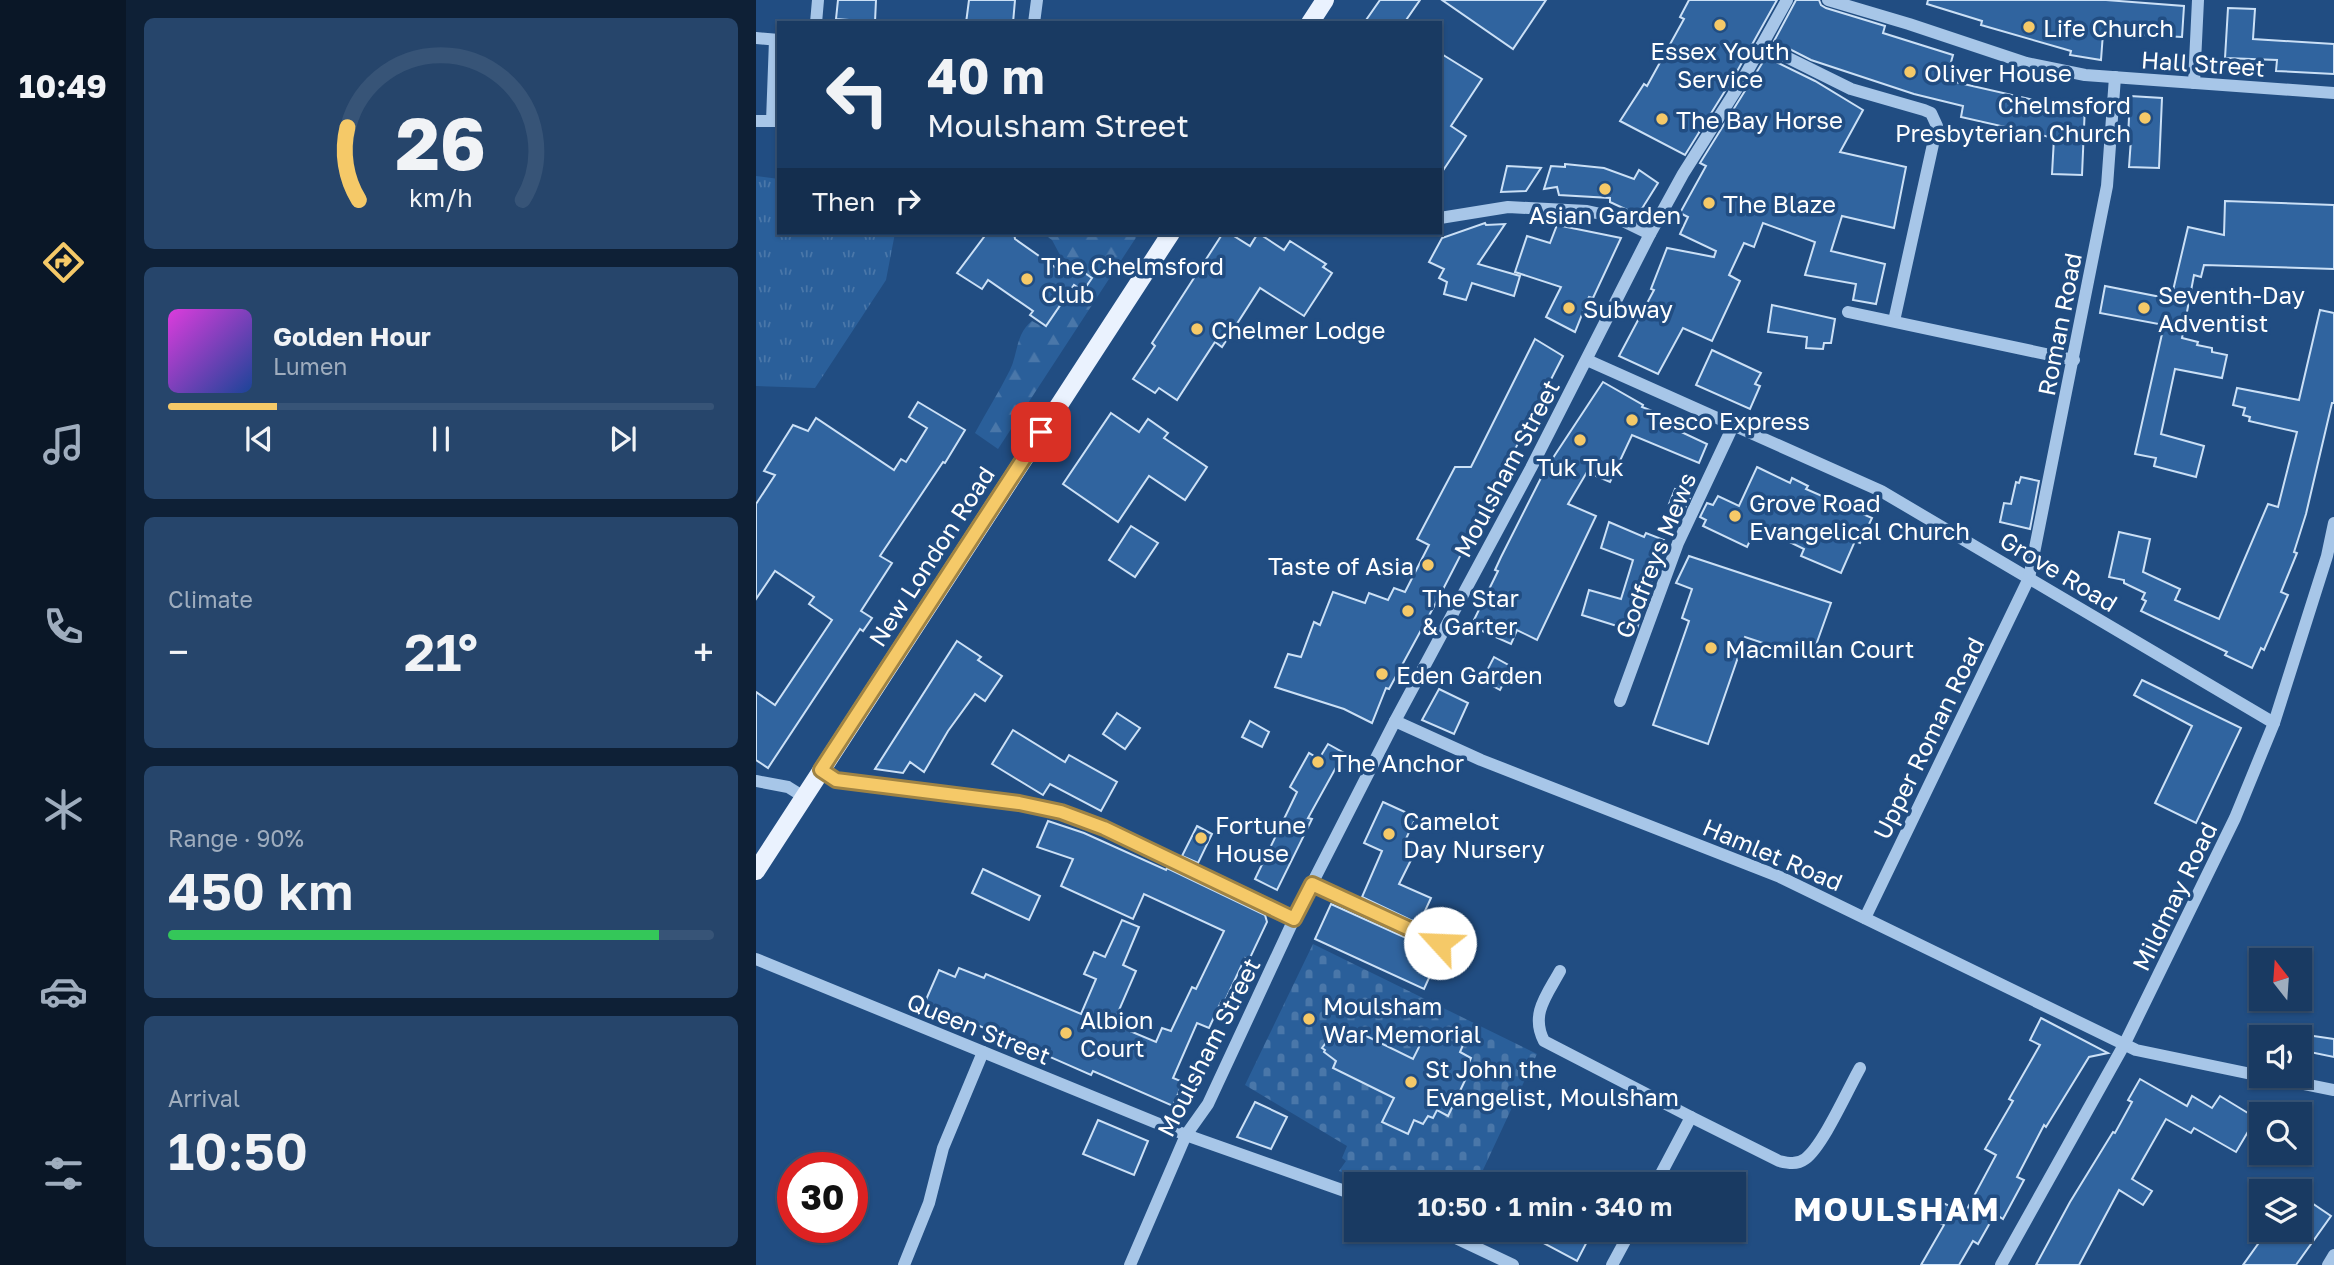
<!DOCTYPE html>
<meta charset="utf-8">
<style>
:root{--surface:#193a62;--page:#26456b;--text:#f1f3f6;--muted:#9fadbe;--line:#375477;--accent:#f5c968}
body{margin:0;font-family:"Golos Text",sans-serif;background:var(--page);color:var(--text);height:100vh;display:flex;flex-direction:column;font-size:26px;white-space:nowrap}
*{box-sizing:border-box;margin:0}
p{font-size:23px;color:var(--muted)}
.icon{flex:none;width:38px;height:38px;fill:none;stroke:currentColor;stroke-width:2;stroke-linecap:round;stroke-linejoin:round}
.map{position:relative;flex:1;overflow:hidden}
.sheet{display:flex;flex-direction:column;gap:18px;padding:18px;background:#0e2036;width:630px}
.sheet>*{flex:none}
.top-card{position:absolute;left:21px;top:21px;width:665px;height:214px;border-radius:0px;box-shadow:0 2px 5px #0004,0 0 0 2px var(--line);background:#193a62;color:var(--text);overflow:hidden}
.needle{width:46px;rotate:343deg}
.fabs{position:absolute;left:1493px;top:948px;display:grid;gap:14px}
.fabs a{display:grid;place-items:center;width:63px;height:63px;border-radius:0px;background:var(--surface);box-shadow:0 2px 5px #0004,0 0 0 2px var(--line);font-size:35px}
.speed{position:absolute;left:21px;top:1152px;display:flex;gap:14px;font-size:35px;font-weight:700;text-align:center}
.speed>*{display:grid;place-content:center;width:91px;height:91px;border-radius:50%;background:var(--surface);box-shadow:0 2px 5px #0004,0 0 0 2px var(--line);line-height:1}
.speed .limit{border:10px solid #d22;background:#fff;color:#111}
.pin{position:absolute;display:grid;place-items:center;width:60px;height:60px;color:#fff;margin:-30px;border-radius:14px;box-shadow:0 4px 10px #0006}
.me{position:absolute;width:77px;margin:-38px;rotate:295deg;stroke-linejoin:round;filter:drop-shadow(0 0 5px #0008)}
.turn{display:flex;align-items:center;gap:24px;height:147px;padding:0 35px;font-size:32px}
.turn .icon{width:91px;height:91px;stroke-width:2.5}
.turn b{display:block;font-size:49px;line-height:60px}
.then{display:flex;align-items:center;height:66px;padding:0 35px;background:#0003;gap:14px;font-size:26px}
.big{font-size:52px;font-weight:600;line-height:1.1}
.sheet .widget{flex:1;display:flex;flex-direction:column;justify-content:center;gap:10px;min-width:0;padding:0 24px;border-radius:10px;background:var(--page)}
.sheet .dial{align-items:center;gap:0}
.dial svg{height:182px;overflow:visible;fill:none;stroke:var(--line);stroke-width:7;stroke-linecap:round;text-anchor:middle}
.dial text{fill:var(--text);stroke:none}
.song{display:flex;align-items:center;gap:21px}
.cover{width:84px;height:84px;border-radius:10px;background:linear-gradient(135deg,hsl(300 70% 55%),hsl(220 70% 35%))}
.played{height:7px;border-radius:4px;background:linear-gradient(90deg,var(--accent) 20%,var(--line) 20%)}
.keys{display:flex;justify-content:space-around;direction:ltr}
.heat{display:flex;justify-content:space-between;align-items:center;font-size:38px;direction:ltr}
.charge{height:10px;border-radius:5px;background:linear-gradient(90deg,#34c759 90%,var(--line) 0)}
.trip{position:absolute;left:588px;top:1172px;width:402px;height:70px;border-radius:0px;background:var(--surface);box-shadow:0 2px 5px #0004,0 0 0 2px var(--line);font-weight:600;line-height:70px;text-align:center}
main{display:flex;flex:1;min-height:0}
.dock{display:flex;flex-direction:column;width:126px;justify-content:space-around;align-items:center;background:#0a1727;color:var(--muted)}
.dock .icon{width:49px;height:49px}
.dock .on{color:var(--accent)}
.dock b{font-size:32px;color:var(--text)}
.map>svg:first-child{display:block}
</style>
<main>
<nav class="dock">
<b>10:49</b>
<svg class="icon on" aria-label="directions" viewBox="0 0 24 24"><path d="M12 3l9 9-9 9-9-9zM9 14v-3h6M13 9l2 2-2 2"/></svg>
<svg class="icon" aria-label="music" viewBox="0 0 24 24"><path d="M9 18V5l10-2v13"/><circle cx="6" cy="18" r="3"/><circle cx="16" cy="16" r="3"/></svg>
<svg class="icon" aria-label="phone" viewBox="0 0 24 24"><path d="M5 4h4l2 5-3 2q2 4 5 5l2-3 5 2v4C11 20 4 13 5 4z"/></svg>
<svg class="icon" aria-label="climate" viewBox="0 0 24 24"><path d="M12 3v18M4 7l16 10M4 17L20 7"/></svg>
<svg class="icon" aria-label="car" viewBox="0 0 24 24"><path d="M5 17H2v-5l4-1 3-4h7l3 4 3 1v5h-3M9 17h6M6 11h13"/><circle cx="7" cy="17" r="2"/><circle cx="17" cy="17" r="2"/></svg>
<svg class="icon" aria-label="filters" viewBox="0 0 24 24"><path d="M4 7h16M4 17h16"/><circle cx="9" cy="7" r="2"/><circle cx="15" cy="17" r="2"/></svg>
</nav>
<section class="sheet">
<div class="widget dial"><svg viewBox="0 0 100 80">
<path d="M14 69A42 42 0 1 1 86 69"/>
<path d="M14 69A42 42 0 0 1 9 37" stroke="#f5c968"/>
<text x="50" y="56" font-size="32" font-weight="700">26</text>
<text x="50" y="72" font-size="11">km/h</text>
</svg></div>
<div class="widget">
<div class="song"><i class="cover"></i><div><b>Golden Hour</b><p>Lumen</p></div></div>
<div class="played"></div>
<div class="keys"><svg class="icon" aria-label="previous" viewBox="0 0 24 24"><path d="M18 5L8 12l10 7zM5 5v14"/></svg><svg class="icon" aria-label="pause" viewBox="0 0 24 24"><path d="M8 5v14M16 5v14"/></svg><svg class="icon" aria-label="next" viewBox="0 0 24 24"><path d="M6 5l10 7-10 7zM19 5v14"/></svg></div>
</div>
<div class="widget"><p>Climate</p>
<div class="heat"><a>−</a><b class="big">21°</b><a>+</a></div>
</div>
<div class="widget"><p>Range · 90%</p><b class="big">450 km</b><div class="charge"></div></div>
<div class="widget"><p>Arrival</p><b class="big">10:50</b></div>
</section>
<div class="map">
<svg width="1578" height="1265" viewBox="0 0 1578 1265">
<defs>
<pattern id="forest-firs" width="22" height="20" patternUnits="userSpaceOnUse" patternTransform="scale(1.75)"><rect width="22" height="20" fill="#2a5f9a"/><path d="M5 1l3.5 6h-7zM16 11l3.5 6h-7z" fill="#4a77a9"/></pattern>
<pattern id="cemetery-stones" width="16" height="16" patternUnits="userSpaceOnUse" patternTransform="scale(1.75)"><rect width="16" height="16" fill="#2a5f9a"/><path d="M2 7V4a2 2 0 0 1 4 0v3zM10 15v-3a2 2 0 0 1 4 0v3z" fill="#4a77a9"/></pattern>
<pattern id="park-tufts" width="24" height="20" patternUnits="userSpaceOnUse" patternTransform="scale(1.75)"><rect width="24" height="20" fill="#2a5f9a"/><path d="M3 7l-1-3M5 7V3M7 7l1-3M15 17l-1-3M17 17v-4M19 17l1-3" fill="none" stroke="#4a77a9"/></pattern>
</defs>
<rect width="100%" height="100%" fill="#214d82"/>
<path fill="url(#forest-firs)" d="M286 233H383L242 449 219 433C230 412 243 392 254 370 262 353 260 333 276 321L287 327 314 287 324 293 334 278 304 255 296 240Z"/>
<polygon fill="url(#cemetery-stones)" points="557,944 781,1054 720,1185 618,1185 583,1171 590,1161 586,1158 591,1146 489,1085"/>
<polygon fill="url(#park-tufts)" points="0,176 23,179 23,233 139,233 130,280 59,388 0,386"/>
<g fill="#30649f" stroke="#cbe0f6" stroke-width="2">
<polygon points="82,0 120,0 119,22 80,19"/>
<polygon points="213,0 259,0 257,23 210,23"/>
<polygon points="624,0 664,0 648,23 608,23"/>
<polygon points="686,0 790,0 757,49"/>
<polygon points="933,0 1021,0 979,75 929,155 864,121 888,84 891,86 928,19 924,17"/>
<polygon points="1040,0 1063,0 1065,5 1070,8 1129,26 1127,33 1197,55 1190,80 1291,103 1329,105 1326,175 1296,174 1298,138 1205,117 1207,106 1158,94 1055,60 1018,41"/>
<polygon points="1172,0 1350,0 1428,6 1426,37 1347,33 1345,60 1314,55 1315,51 1225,25 1226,21 1171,4"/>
<polygon points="1472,8 1499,9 1497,39 1578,44 1578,74 1520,71 1521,60 1469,58"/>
<polygon points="684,53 726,79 695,126 710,136 684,175"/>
<polygon points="1010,57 1059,81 1107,110 1084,152 1150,167 1138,228 1086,216 1075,251 1129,264 1120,304 1097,300 1100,284 1049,275 1059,242 1007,223 998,247 988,243 973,275 984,281 956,341 927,328 902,374 863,356 898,290 895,289 911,248 958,257 960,251 924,234 932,217 924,213 950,166 944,163"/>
<polygon points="1374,96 1406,98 1403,168 1373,167 1375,139 1372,139"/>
<polygon points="809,164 848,168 878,179 883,170 902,183 882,215 854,202 854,198 803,195 801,187 788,189 795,166 809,167"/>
<polygon points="751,166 785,168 770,191 745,192"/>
<polygon points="1469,201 1578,205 1578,269 1448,265 1445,277 1438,275 1426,338 1442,342 1441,345 1456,348 1456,352 1471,355 1466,378 1419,369 1405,434 1448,446 1440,477 1398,466 1400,458 1379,454 1408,325 1344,313 1349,286 1415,299 1432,227 1468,235"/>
<polygon points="729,223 730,225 749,224 722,264 764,276 758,296 716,283 710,300 688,294 691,282 683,278 688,269 673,262 686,238"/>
<polygon points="801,225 865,238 837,298 833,297 819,332 790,317 805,287 759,272 771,236 794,243"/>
<polygon points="231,233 258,233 259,239 310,275 317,265 336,278 327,291 318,285 290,326 274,315 277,311 232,280 226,289 201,273"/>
<polygon points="467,233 473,233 494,246 502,233 528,250 534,241 570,264 567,267 576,273 548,316 504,288 466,347 459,342 421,400 403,388 399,393 377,379 399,346 396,343"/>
<polygon points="1016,305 1079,319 1075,343 1068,343 1067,349 1050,348 1051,337 1012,332"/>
<polygon points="1564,310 1578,313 1578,403 1576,403 1550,514 1538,552 1541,553 1525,592 1532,595 1508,650 1505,648 1496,668 1469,655 1471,652 1385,611 1390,601 1386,599 1389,593 1368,583 1368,580 1353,577 1363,532 1394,539 1387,572 1424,589 1419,600 1463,619 1512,504 1522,507 1541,432 1493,421 1494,417 1487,415 1489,408 1477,405 1481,388 1543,400"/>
<polygon points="779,339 807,356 682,599 633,689 630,688 616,723 588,709 519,687 532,654 545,657 558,622 564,625 577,592 609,603 613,593 632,600 638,588 649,592 673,545 661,539 699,467 715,467"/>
<polygon points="956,350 1005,373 999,384 1004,386 994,409 940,385"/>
<polygon points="847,382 887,405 886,407 909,416 906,423 951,444 943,463 876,435 854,482 831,472 812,504 840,516 781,640 761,630 755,644 715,626 742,571 739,570 745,557 789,470"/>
<polygon points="162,402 209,430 189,463 187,462 124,556 136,563 105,611 116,618 107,631 104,629 12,768 0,760 0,692 19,705 76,620 53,604 58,597 19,571 0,599 0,504 19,475 8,471 37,425 52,431 60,418 138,470 145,459 150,462 171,428 153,417"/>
<polygon points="355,413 383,432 392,419 412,433 408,438 451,467 429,500 393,476 362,522 307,484"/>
<polygon points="1001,467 1034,483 1036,478 1052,486 1050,489 1116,518 1104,543 1099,541 1085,573 1045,556 1048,549 1001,526 991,547 947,526 950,520 944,517 951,503 957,505 962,496 983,506"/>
<polygon points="1265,477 1283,481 1274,529 1244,522 1248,503 1255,504 1260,482 1263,483"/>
<polygon points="919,489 935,496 928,510 913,504"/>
<polygon points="853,522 888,537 890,533 908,540 880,632 826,615 833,590 865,599 877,560 845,548"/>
<polygon points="375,526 402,543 379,577 353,560"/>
<polygon points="933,556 1075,603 1055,659 989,637 952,744 897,725 933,621 926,618 936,589 920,583"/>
<polygon points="201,641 225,657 222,660 246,676 229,701 219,694 192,731 168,772 154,762 147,773 119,769"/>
<polygon points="738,657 756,667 744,690 726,680"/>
<polygon points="1386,680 1485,728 1440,823 1399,803 1436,726 1378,695"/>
<polygon points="683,689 712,703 698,734 666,720"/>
<polygon points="361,713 384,728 369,749 347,734"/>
<polygon points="494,721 513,732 506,747 486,737"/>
<polygon points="257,730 309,762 313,755 361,782 345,811 294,784 287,795 236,764"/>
<polygon points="572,744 588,753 552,818 556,819 521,890 499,879 541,792 534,787 553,753 563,759"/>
<polygon points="627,802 660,817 649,841 662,846 643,884 675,898 663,924 606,897 626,851 608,843"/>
<polygon points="292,821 328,833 410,870 411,868 509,915 511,922 493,960 489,958 468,1003 465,1002 453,1028 441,1023 417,1078 427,1082 417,1106 337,1071 335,1075 169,1002 183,970 199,977 203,968 228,978 230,974 325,1014 340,979 328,974 338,952 349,957 366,920 383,927 367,965 380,971 357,1024 400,1042 406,1028 415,1031 436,987 440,989 468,931 388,894 377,919 305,886 317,859 281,847"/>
<polygon points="441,826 456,834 442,863 426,856"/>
<polygon points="227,869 284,896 273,920 216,893"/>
<polygon points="575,904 668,946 661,962 677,969 668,989 559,939"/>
<polygon points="1285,1018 1352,1053 1333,1057 1290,1127 1288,1125 1261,1177 1268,1180 1247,1219 1239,1214 1222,1244 1217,1241 1203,1265 1165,1265 1188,1225 1178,1220 1187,1203 1209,1213 1240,1155 1229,1149 1257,1101 1253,1099 1284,1045 1274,1040"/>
<polygon points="596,1029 657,1059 669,1035 674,1038 677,1031 707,1045 704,1052 715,1058 709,1072 712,1074 692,1116 681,1110 677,1118 672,1116 667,1124 658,1120 652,1134 626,1122 638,1098 577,1068 580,1061 568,1052 569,1050 566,1048 578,1032 591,1038"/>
<polygon points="1544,1034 1578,1039 1578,1057 1544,1050"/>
<polygon points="1384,1079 1431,1106 1436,1096 1456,1108 1464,1096 1500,1118 1480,1152 1438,1128 1435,1133 1410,1119 1376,1179 1396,1191 1387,1205 1363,1190 1323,1265 1280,1265 1314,1202 1357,1132 1359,1133 1376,1102 1372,1100"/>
<polygon points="499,1102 531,1117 515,1149 481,1137"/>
<polygon points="342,1120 392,1141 378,1175 327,1154"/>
<polygon points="1544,1195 1575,1216 1540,1265 1487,1265 1512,1230 1544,1230"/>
<polygon points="763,1230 837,1230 821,1261"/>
</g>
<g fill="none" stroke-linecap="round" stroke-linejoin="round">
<g stroke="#a7c6e8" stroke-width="12">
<polyline points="1072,0 1153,24 1270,63 1329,75 1578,93"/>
<polyline points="60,23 62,0"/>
<polyline points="278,23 281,0"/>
<polyline points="0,38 23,40"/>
<polyline points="1006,45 1095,89 1168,110 1175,113 1181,126 1138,321"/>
<polyline points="1438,83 1442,0"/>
<polyline points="0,121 23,121"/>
<polyline points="16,121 19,40"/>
<polyline points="684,218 752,207 831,211 859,217 894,234"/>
<polyline points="1092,312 1318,360"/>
<polyline points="831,360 1125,491 1518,723"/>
<polyline points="864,701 922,543 977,426"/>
<polyline points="639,721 725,760 1024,877 1380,1050 1505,1076"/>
<polyline points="65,770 80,780 263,803 305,812 348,828 538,919"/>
<polyline points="0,781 32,787 48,797"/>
<polyline points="556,884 684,943"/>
<polyline points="1109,918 1273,578 1351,186 1359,77"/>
<polyline points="0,959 430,1135 600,1195"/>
<path d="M804 971C791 995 774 1014 788 1041L935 1117 899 1185"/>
<polyline points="1508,1076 1578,1090"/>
<path d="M935 1117 1023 1161C1032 1163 1041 1165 1049 1159 1067 1146 1092 1089 1104 1068"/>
<polyline points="683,1230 757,1265"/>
<polyline points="148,1265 173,1203 187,1148 227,1052"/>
<polyline points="374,1265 430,1135 452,1104 538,919 639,721 775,468 894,234 927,174 987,79 1031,0"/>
<polyline points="856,1265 875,1230"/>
<polyline points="1245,1265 1368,1045 1479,818 1518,723 1571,556 1578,523"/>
<polyline points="1572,1265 1578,1255"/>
</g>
<g stroke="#eaf2fe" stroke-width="18">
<polyline points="554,23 569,0"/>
<polyline points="0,871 415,233"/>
</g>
</g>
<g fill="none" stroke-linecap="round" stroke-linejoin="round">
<defs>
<polyline id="route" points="285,432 65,770 80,780 263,803 305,812 348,828 538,919 556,884 684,943"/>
</defs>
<use href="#route" stroke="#9f8344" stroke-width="18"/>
<use href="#route" stroke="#f5c968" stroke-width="12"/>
</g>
<g fill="#f5c968" stroke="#214d82" stroke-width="2.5">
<circle cx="964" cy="25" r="7"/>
<circle cx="1273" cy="27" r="7"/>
<circle cx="1154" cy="72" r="7"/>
<circle cx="1389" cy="118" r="7"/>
<circle cx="906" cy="119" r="7"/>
<circle cx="849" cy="189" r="7"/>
<circle cx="953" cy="203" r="7"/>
<circle cx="271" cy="279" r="7"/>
<circle cx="813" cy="308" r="7"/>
<circle cx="1388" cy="308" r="7"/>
<circle cx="441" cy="329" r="7"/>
<circle cx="876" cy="420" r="7"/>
<circle cx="824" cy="440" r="7"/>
<circle cx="979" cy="516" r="7"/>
<circle cx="672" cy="565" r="7"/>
<circle cx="652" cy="611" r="7"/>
<circle cx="955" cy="648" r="7"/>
<circle cx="626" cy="674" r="7"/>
<circle cx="562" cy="762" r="7"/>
<circle cx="633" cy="834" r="7"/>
<circle cx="445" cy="838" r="7"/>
<circle cx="553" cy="1019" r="7"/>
<circle cx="310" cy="1033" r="7"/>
<circle cx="655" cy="1082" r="7"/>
</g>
<g text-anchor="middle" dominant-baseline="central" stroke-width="7" stroke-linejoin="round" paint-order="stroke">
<g font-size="24" fill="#fff" stroke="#214d82" text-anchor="start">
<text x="1287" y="27">Life Church</text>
<text x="964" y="50" text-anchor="middle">Essex Youth<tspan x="964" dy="28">Service</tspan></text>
<text x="1168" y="72">Oliver House</text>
<text x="1375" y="104" text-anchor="end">Chelmsford<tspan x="1375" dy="28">Presbyterian Church</tspan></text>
<text x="920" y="119">The Bay Horse</text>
<text x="967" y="203">The Blaze</text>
<text x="849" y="214" text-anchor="middle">Asian Garden</text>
<text x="285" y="265">The Chelmsford<tspan x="285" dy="28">Club</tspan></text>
<text x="1402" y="294">Seventh-Day<tspan x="1402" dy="28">Adventist</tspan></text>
<text x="827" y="308">Subway</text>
<text x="455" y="329">Chelmer Lodge</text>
<text x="890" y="420">Tesco Express</text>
<text x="824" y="466" text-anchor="middle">Tuk Tuk</text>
<text x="993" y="502">Grove Road<tspan x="993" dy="28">Evangelical Church</tspan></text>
<text x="658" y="565" text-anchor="end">Taste of Asia</text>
<text x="666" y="597">The Star<tspan x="666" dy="28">&amp; Garter</tspan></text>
<text x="969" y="648">Macmillan Court</text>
<text x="640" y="674">Eden Garden</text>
<text x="576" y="762">The Anchor</text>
<text x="647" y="820">Camelot<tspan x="647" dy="28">Day Nursery</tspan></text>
<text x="459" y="824">Fortune<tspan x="459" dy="28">House</tspan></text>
<text x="567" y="1005">Moulsham<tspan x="567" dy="28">War Memorial</tspan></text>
<text x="324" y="1019">Albion<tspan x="324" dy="28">Court</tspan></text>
<text x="669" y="1068">St John the<tspan x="669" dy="28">Evangelist, Moulsham</tspan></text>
</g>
<g font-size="24" fill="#fff" stroke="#214d82">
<text transform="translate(1447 63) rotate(4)">Hall Street</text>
<text transform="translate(1303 324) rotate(-79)">Roman Road</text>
<text transform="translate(750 468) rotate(-62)">Moulsham Street</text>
<text transform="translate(899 555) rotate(-68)">Godfreys Mews</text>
<text transform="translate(175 556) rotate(-57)">New London Road</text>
<text transform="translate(1303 571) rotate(31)">Grove Road</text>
<text transform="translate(1172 738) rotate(-64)">Upper Roman Road</text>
<text transform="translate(1017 854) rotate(23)">Hamlet Road</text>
<text transform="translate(1418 896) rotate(-64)">Mildmay Road</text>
<text transform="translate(223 1028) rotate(22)">Queen Street</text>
<text transform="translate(452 1047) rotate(-63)">Moulsham Street</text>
</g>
<g font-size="32" font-weight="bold" letter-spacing="2" fill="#fff" stroke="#214d82">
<text x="1141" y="1209">MOULSHAM</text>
</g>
</g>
</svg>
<div class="fabs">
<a><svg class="needle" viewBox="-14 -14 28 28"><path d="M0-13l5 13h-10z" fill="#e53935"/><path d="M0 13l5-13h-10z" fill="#9fadbe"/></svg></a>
<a><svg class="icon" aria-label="sound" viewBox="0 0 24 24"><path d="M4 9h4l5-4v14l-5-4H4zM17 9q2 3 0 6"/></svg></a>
<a><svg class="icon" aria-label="search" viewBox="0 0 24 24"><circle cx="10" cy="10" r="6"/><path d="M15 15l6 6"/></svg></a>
<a><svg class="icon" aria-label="layers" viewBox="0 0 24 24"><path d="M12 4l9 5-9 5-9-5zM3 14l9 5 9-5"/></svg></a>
</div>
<div class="speed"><div class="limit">30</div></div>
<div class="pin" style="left:285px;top:432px;background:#d93025"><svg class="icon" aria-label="arrive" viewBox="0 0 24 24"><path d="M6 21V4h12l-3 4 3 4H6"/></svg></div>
<svg class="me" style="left:684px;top:943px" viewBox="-20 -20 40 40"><circle r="19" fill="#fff"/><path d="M0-13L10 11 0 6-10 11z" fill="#f5c968"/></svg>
<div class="trip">10:50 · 1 min · 340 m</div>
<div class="top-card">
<div class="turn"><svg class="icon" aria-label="left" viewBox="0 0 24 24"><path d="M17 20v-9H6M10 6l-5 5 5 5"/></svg><div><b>40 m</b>Moulsham Street</div></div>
<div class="then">Then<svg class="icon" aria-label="right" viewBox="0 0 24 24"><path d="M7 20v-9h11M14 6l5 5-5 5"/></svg></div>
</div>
</div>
</main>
